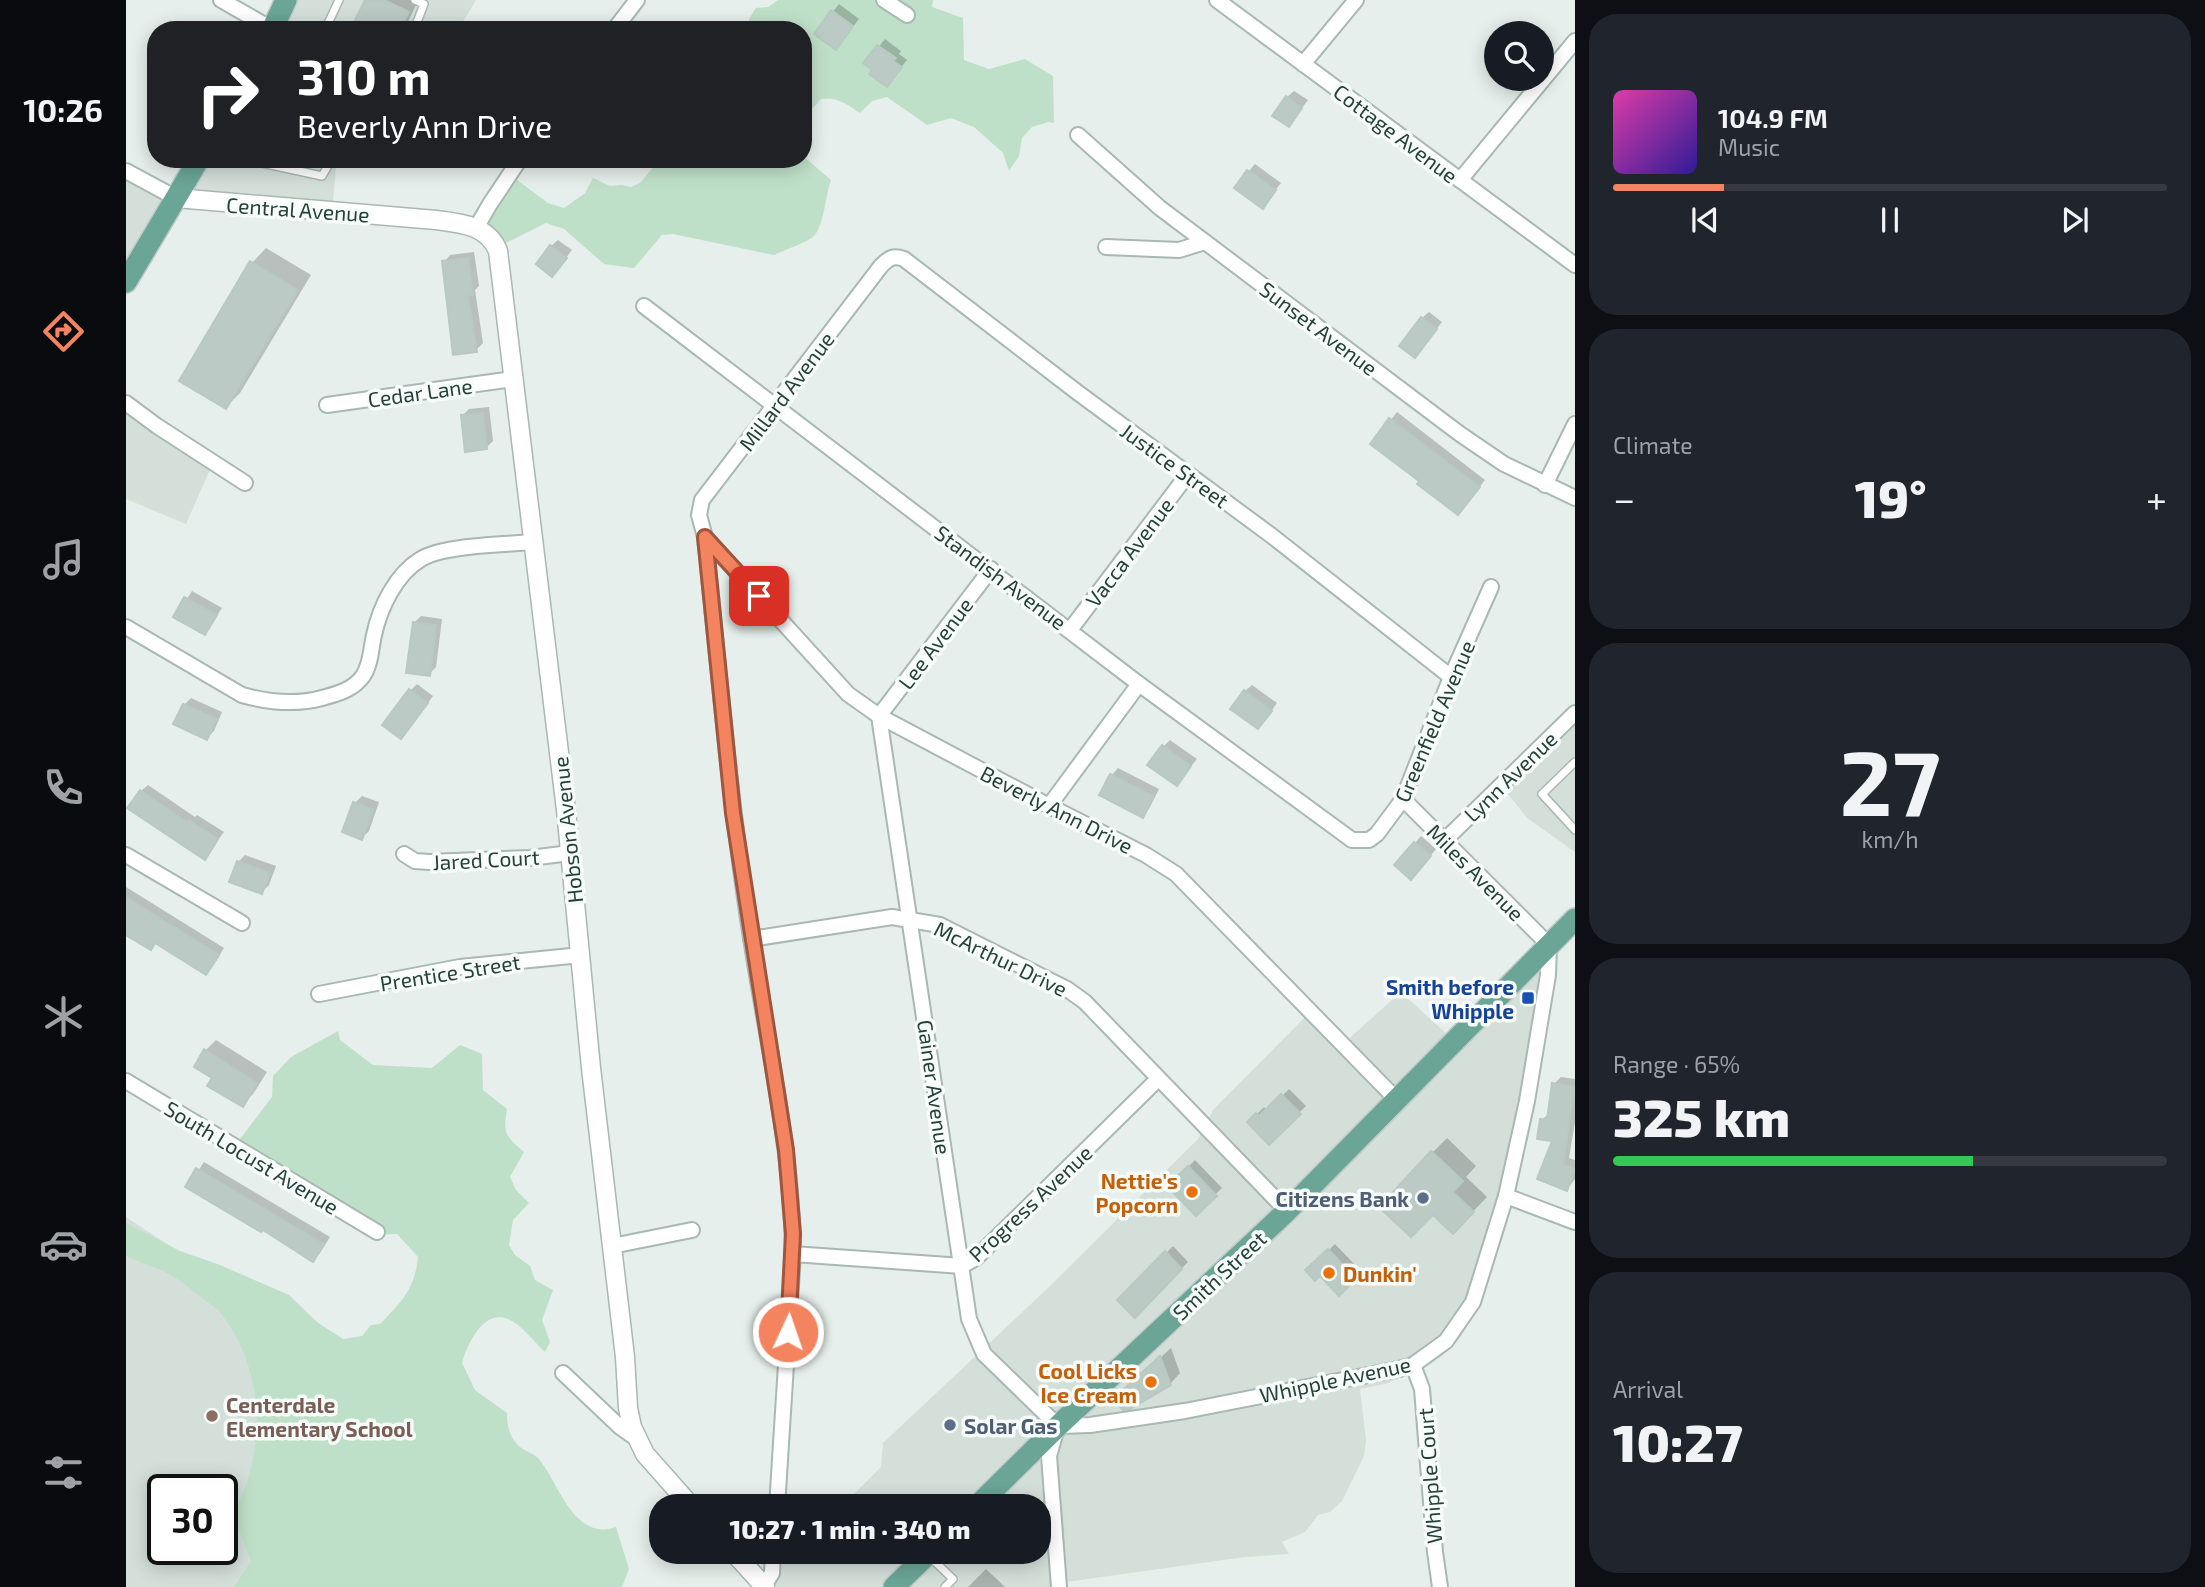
<!DOCTYPE html>
<meta charset="utf-8">
<style>
:root{--surface:#171b24;--page:#20242c;--text:#f1f3f6;--muted:#9ea1a6;--line:#363941;--accent:#f4845f}
body{margin:0;font-family:"Exo 2",sans-serif;background:var(--page);color:var(--text);height:100vh;display:flex;flex-direction:column;font-size:26px;white-space:nowrap}
*{box-sizing:border-box;margin:0}
p{font-size:23px;color:var(--muted)}
.icon{flex:none;width:38px;height:38px;fill:none;stroke:currentColor;stroke-width:2;stroke-linecap:round;stroke-linejoin:round}
.map{position:relative;flex:1;overflow:hidden}
.sheet{display:flex;flex-direction:column;gap:14px;padding:14px;background:#0d0f14;width:630px}
.sheet>*{flex:none}
.top-card{position:absolute;left:21px;top:21px;width:665px;height:147px;border-radius:28px;box-shadow:0 4px 18px #0003;background:#202124;color:#fff;overflow:hidden}
.tools{position:absolute;left:1358px;top:21px;display:grid;gap:14px}
.tools a{display:grid;place-items:center;width:70px;height:70px;border-radius:50%;background:var(--surface);box-shadow:0 4px 18px #0003;font-size:35px}
.speed{position:absolute;left:21px;top:1474px;display:flex;gap:14px;font-size:35px;font-weight:700;text-align:center}
.speed>*{display:grid;place-content:center;width:91px;height:91px;border-radius:50%;background:var(--surface);box-shadow:0 4px 18px #0003;line-height:1}
.speed .limit{border:4px solid #111;border-radius:10px;background:#fff;color:#111}
.pin{position:absolute;display:grid;place-items:center;width:60px;height:60px;color:#fff;margin:-30px;border-radius:14px;box-shadow:0 4px 10px #0006}
.me{position:absolute;width:77px;margin:-38px;rotate:3deg;stroke-linejoin:round;filter:drop-shadow(0 0 5px #0008)}
.turn{display:flex;align-items:center;gap:24px;height:147px;padding:0 35px;font-size:32px}
.turn .icon{width:91px;height:91px;stroke-width:2.5}
.turn b{display:block;font-size:49px;line-height:60px}
.big{font-size:52px;font-weight:800;line-height:1.1}
.sheet .card{flex:1;display:flex;flex-direction:column;justify-content:center;gap:10px;min-width:0;padding:0 24px;border-radius:28px;background:var(--page)}
.sheet .dial{align-items:center;gap:0}
.dial b{font-size:91px;line-height:1}
.song{display:flex;align-items:center;gap:21px}
.cover{width:84px;height:84px;border-radius:10px;background:linear-gradient(135deg,hsl(320 70% 55%),hsl(250 70% 35%))}
.played{height:7px;border-radius:4px;background:linear-gradient(90deg,var(--accent) 20%,var(--line) 20%)}
.keys{display:flex;justify-content:space-around;direction:ltr}
.heat{display:flex;justify-content:space-between;align-items:center;font-size:38px;direction:ltr}
.charge{height:10px;border-radius:5px;background:linear-gradient(90deg,#34c759 65%,var(--line) 0)}
.trip{position:absolute;left:523px;top:1494px;width:402px;height:70px;border-radius:28px;background:var(--surface);box-shadow:0 4px 18px #0003;font-weight:800;line-height:70px;text-align:center}
main{display:flex;flex:1;min-height:0}
.menu{display:flex;flex-direction:column;width:126px;justify-content:space-around;align-items:center;background:#090b0e;color:var(--muted)}
.menu .icon{width:49px;height:49px}
.menu .selected{color:var(--accent)}
.menu b{font-size:32px;color:var(--text)}
.map>svg:first-child{display:block}
</style>
<main>
<nav class="menu">
<b>10:26</b>
<svg class="icon selected" aria-label="directions" viewBox="0 0 24 24"><path d="M12 3l9 9-9 9-9-9zM9 14v-3h6M13 9l2 2-2 2"/></svg>
<svg class="icon" aria-label="music" viewBox="0 0 24 24"><path d="M9 18V5l10-2v13"/><circle cx="6" cy="18" r="3"/><circle cx="16" cy="16" r="3"/></svg>
<svg class="icon" aria-label="phone" viewBox="0 0 24 24"><path d="M5 4h4l2 5-3 2q2 4 5 5l2-3 5 2v4C11 20 4 13 5 4z"/></svg>
<svg class="icon" aria-label="climate" viewBox="0 0 24 24"><path d="M12 3v18M4 7l16 10M4 17L20 7"/></svg>
<svg class="icon" aria-label="car" viewBox="0 0 24 24"><path d="M5 17H2v-5l4-1 3-4h7l3 4 3 1v5h-3M9 17h6M6 11h13"/><circle cx="7" cy="17" r="2"/><circle cx="17" cy="17" r="2"/></svg>
<svg class="icon" aria-label="filters" viewBox="0 0 24 24"><path d="M4 7h16M4 17h16"/><circle cx="9" cy="7" r="2"/><circle cx="15" cy="17" r="2"/></svg>
</nav>
<div class="map">
<svg width="1449" height="1587" viewBox="0 0 1449 1587">
<rect width="100%" height="100%" fill="#e6efeb"/>
<g fill="#d4dfda" fill-rule="evenodd">
<polygon points="171,0 350,0 332,30 156,30"/>
<polygon points="84,159 215,159 210,168 206,212 57,203 0,296 0,171 48,200 64,193"/>
<polygon points="0,406 86,465 60,524 0,499"/>
<polygon points="1449,717 1449,852 1401,818 1379,790"/>
<polygon points="1418,955 1386,1202 1360,1285 1347,1317 1333,1339 1315,1357 1296,1369 1259,1384 1234,1389 1240,1440 1238,1456 1216,1501 1204,1512 1192,1515 1179,1532 1156,1542 1163,1554 1119,1557 933,1583 931,1587 645,1587 649,1555 665,1552 914,1552 914,1507 715,1507 755,1467 757,1443 922,1288 1072,1139 1087,1110 1186,1010 1218,1043 1275,992 1326,1039"/>
<path d="M0 1217 189 1342 120 1587H0ZM37 1489H96V1549H37Z"/>
</g>
<g fill="#bfe0c8">
<path d="M652 0H807L806 7 837 18 838 60 863 69 899 59 927 76 928 123 922 122 906 127 896 138 893 156 883 171 877 153 848 127 825 118 801 125 761 97 746 101 734 113C721 104 712 97 695 99L677 119V30H625L623 19 630 8 642 7Z"/>
<path d="M677 156 705 180C699 196 699 221 689 235 683 242 658 250 648 255L547 234 536 235 508 268 478 264 438 229 420 223 372 247 353 230 387 177 422 203 438 208 459 193 467 178 484 186 496 185 505 187 514 183 534 159H677Z"/>
<path d="M212 1031 214 1040 247 1065 306 1068 334 1045 356 1054 357 1090 381 1109C377 1134 379 1135 398 1152L384 1177 390 1190 403 1203 387 1220 383 1245 389 1255 404 1266 409 1280 427 1290 416 1320 424 1342 419 1352C408 1342 395 1324 382 1319 357 1309 341 1345 336 1363L349 1390 381 1413C381 1426 383 1437 394 1447 399 1451 407 1453 412 1458 433 1482 447 1542 490 1527L503 1569 496 1587H108L125 1561 107 1515C141 1451 140 1369 93 1311 88 1306 81 1302 76 1298 67 1291 59 1284 50 1278 35 1269 16 1263 0 1256V1223L54 1251 94 1265 163 1295 191 1322 217 1339 236 1336 245 1325 254 1324C276 1302 289 1288 292 1257L271 1234 246 1235 108 1147 146 1097 147 1076 165 1057Z"/>
</g>
<g fill="#0003">
<polygon points="241,0 289,0 292,1 278,30 226,30"/>
<polygon points="713,4 733,19 716,41 690,33"/>
<polygon points="759,39 775,51 773,54 781,60 761,85 740,63"/>
<polygon points="1168,91 1182,100 1163,125 1161,97"/>
<polygon points="1129,164 1155,183 1137,206 1123,171"/>
<polygon points="432,240 446,250 432,268 425,246"/>
<polygon points="140,248 185,275 114,393 100,407 126,263"/>
<polygon points="348,252 353,286 349,290 357,343 350,350 318,262 324,255"/>
<polygon points="1303,312 1316,322 1289,356 1296,318"/>
<polygon points="363,407 367,441 360,448 336,416 343,409"/>
<polygon points="1271,412 1359,480 1339,506 1296,481 1246,444"/>
<polygon points="66,591 96,608 79,633 50,616"/>
<polygon points="295,616 316,619 310,667 303,674 288,623"/>
<polygon points="291,684 307,696 282,730 284,691"/>
<polygon points="1126,685 1151,703 1139,720 1119,691"/>
<polygon points="65,698 96,712 88,731 81,738 58,705"/>
<polygon points="1044,740 1071,759 1050,784 1038,746"/>
<polygon points="992,768 1033,789 1023,809 1016,815 975,794 986,775"/>
<polygon points="22,785 69,817 71,815 98,832 79,857 15,791"/>
<polygon points="236,796 253,802 243,831 236,838 229,803"/>
<polygon points="1295,836 1310,849 1292,871 1289,843"/>
<polygon points="119,855 150,866 143,885 136,892 112,862"/>
<polygon points="0,887 98,948 87,966 80,973 31,942 25,948 0,933"/>
<polygon points="90,1040 141,1072 127,1094 116,1105 88,1077 80,1050"/>
<polygon points="1435,1077 1449,1079 1449,1122 1443,1158 1449,1160 1449,1179 1441,1189 1428,1140 1416,1120 1424,1112 1428,1084"/>
<polygon points="1163,1089 1180,1106 1143,1142 1123,1122 1138,1107 1141,1111"/>
<polygon points="1321,1138 1350,1166 1340,1177 1361,1197 1327,1232 1307,1213 1306,1153"/>
<polygon points="1069,1160 1096,1188 1070,1213 1043,1186"/>
<polygon points="78,1162 204,1237 194,1253 187,1260 137,1228 62,1186"/>
<polygon points="1209,1244 1236,1272 1213,1293 1194,1273 1182,1270"/>
<polygon points="1047,1246 1062,1262 1009,1316 994,1300"/>
<polygon points="1045,1348 1054,1373 1044,1384 1000,1389"/>
<polygon points="860,1569 879,1587 842,1587"/>
</g>
<g fill="#bbcac4" stroke="#b8c9c2" stroke-width="2">
<polygon points="239,0 258,0 283,12 274,30 224,30"/>
<polygon points="705,10 727,26 710,50 688,34"/>
<polygon points="751,45 770,58 767,61 776,67 761,87 743,74 746,70 737,63"/>
<polygon points="1160,96 1176,108 1163,127 1146,116"/>
<polygon points="1121,170 1150,190 1137,209 1108,188"/>
<polygon points="424,245 441,258 426,277 410,264"/>
<polygon points="342,258 347,295 342,295 351,352 327,355 316,261"/>
<polygon points="124,261 172,290 100,409 53,381"/>
<polygon points="1295,317 1311,329 1289,358 1273,346"/>
<polygon points="357,413 361,449 339,452 335,415"/>
<polygon points="1263,418 1354,487 1332,515 1291,484 1293,481 1244,444"/>
<polygon points="58,597 91,615 79,635 47,617"/>
<polygon points="287,622 310,625 304,676 280,673"/>
<polygon points="283,689 302,703 275,739 256,725"/>
<polygon points="1118,690 1146,711 1132,729 1104,709"/>
<polygon points="57,704 91,719 81,740 47,724"/>
<polygon points="1036,745 1065,766 1051,786 1021,765"/>
<polygon points="984,774 1028,796 1017,818 973,795"/>
<polygon points="14,790 61,822 63,820 92,839 79,860 1,808"/>
<polygon points="227,802 247,809 236,840 216,832"/>
<polygon points="1288,842 1305,856 1285,880 1268,865"/>
<polygon points="111,861 144,873 136,894 103,882"/>
<polygon points="0,897 93,955 80,975 29,943 25,950 0,935"/>
<polygon points="78,1049 131,1083 117,1107 81,1086 86,1078 68,1067"/>
<polygon points="1426,1083 1449,1087 1437,1164 1449,1169 1441,1191 1411,1179 1426,1141 1411,1139 1414,1119 1421,1120"/>
<polygon points="1155,1094 1175,1114 1143,1145 1121,1122 1130,1113 1133,1116"/>
<polygon points="1305,1151 1337,1181 1327,1192 1348,1212 1327,1234 1307,1215 1285,1237 1253,1207"/>
<polygon points="1062,1166 1091,1196 1070,1216 1041,1186"/>
<polygon points="70,1168 198,1244 187,1262 137,1230 135,1232 59,1187"/>
<polygon points="1202,1249 1230,1279 1213,1296 1194,1276 1189,1281 1179,1270"/>
<polygon points="1039,1251 1056,1269 1009,1318 991,1300"/>
<polygon points="1034,1356 1045,1385 1004,1409 997,1410 987,1399"/>
</g>
<g fill="none" stroke-linecap="round" stroke-linejoin="round">
<defs>
<g id="service">
<polyline points="199,30 213,0"/>
<polyline points="288,30 298,4 289,0"/>
<polyline points="128,159 126,161 196,176 206,159"/>
<polyline points="1449,762 1416,794 1449,830"/>
<polyline points="802,1555 827,1579 819,1587"/>
</g>
<g id="minor">
<polyline points="95,0 146,29"/>
<polyline points="758,0 781,15"/>
<polyline points="1091,0 1449,265"/>
<polyline points="488,30 511,0"/>
<polyline points="1177,64 1230,0"/>
<polyline points="952,135 1034,208 1334,434 1378,464 1449,498"/>
<polyline points="0,171 50,198"/>
<polyline points="1334,180 1449,41"/>
<polyline points="350,228 364,204 394,159"/>
<polyline points="980,247 1053,250 1079,242"/>
<polyline points="518,306 1013,684 1226,840 1243,840 1251,834 1277,799 1325,677 1365,587"/>
<polyline points="0,403 31,426 119,483"/>
<polyline points="201,405 387,379"/>
<polyline points="1419,485 1449,424"/>
<polyline points="579,537 722,694 753,716 923,806 1020,855 1050,874 1270,1099"/>
<polyline points="865,569 753,716 843,1319 858,1354 932,1426"/>
<path d="M0 627 116 695C141 702 170 705 196 698 211 694 227 690 237 676 245 664 245 648 248 635 254 607 270 574 295 559 318 545 378 545 406 542"/>
<polyline points="944,630 1062,474"/>
<polyline points="923,806 1013,684"/>
<polyline points="1319,840 1449,713"/>
<polyline points="278,854 289,861 303,862 404,858 444,853"/>
<polyline points="0,855 116,923"/>
<polyline points="625,939 766,917 814,925 941,989 959,1002 1161,1211"/>
<polyline points="193,994 334,967 455,955"/>
<polyline points="0,1081 251,1232"/>
<polyline points="1380,1196 1449,1222"/>
<polyline points="486,1246 566,1230"/>
<polyline points="667,1254 836,1266 850,1258 1032,1079"/>
<polyline points="1287,1365 1296,1389 1309,1552 1314,1587"/>
<polyline points="437,1373 494,1427 511,1439"/>
<polyline points="932,1426 964,1425 1059,1411 1273,1369 1287,1365 1320,1341 1347,1302 1380,1196 1401,1101 1422,975 1423,945 1277,799"/>
<polyline points="930,1431 923,1456 933,1587"/>
<path d="M651 1507 667 1254C666 1147 641 1043 625 938 604 805 593 671 579 537L573 515 576 500 755 266C763 258 767 255 778 259L951 392 1146 536 1325 677"/>
<polyline points="638,1586 646,1573 647,1552"/>
</g>
<g id="tertiary">
<path d="M50 198 310 220C334 223 362 225 372 251L440 810 465 1068 499 1357 502 1408 506 1427 519 1454 566 1507"/>
<polyline points="607,1552 639,1587"/>
</g>
<g id="primary">
<polyline points="146,30 160,0"/>
<polyline points="0,282 73,159"/>
<polyline points="850,1507 932,1426 1161,1211 1449,919"/>
<polyline points="768,1587 804,1552"/>
</g>
</defs>
<use href="#service" stroke="#a8b8b2" stroke-width="10"/>
<use href="#minor" stroke="#a8b8b2" stroke-width="18"/>
<use href="#tertiary" stroke="#a8b8b2" stroke-width="21"/>
<use href="#primary" stroke="#c2cac8" stroke-width="24"/>
<use href="#service" stroke="#fff" stroke-width="7"/>
<use href="#minor" stroke="#fff" stroke-width="14"/>
<use href="#tertiary" stroke="#fff" stroke-width="18"/>
<use href="#primary" stroke="#6aa596" stroke-width="21"/>
</g>
<g fill="none" stroke-linecap="round" stroke-linejoin="round">
<defs>
<polyline id="route" points="633,596 579,537 607,813 660,1150 667,1234 662,1332"/>
</defs>
<use href="#route" stroke="#9f563e" stroke-width="18"/>
<use href="#route" stroke="#f4845f" stroke-width="12"/>
</g>
<rect fill="#1a4fb4" stroke="#f7fbf9" stroke-width="2.5" x="1395" y="991" width="14" height="14" rx="3.5"/>
<g fill="#e8710a" stroke="#f7fbf9" stroke-width="2.5">
<circle cx="1066" cy="1192" r="7"/>
<circle cx="1203" cy="1273" r="7"/>
<circle cx="1025" cy="1382" r="7"/>
</g>
<g fill="#5c6f8a" stroke="#f7fbf9" stroke-width="2.5">
<circle cx="1297" cy="1198" r="7"/>
<circle cx="824" cy="1425" r="7"/>
</g>
<circle fill="#8d6e63" stroke="#f7fbf9" stroke-width="2.5" cx="86" cy="1416" r="7"/>
<g text-anchor="middle" dominant-baseline="central" stroke-width="7" stroke-linejoin="round" paint-order="stroke">
<g font-size="21" fill="#24423a" stroke="#f7fbf9">
<text transform="translate(1270 133) rotate(37)">Cottage Avenue</text>
<text transform="translate(172 209) rotate(4)">Central Avenue</text>
<text transform="translate(1193 328) rotate(37)">Sunset Avenue</text>
<text transform="translate(660 391) rotate(-53)">Millard Avenue</text>
<text transform="translate(294 392) rotate(-8)">Cedar Lane</text>
<text transform="translate(1049 465) rotate(36)">Justice Street</text>
<text transform="translate(1003 552) rotate(-53)">Vacca Avenue</text>
<text transform="translate(875 577) rotate(37)">Standish Avenue</text>
<text transform="translate(809 643) rotate(-53)">Lee Avenue</text>
<text transform="translate(1308 721) rotate(-67)">Greenfield Avenue</text>
<text transform="translate(1384 776) rotate(-44)">Lynn Avenue</text>
<text transform="translate(931 809) rotate(27)">Beverly Ann Drive</text>
<text transform="translate(441 830) rotate(-96)">Hobson Avenue</text>
<text transform="translate(360 859) rotate(-3)">Jared Court</text>
<text transform="translate(1350 872) rotate(45)">Miles Avenue</text>
<text transform="translate(875 958) rotate(26)">McArthur Drive</text>
<text transform="translate(324 972) rotate(-9)">Prentice Street</text>
<text transform="translate(809 1087) rotate(82)">Gainer Avenue</text>
<text transform="translate(126 1157) rotate(31)">South Locust Avenue</text>
<text transform="translate(904 1203) rotate(-43)">Progress Avenue</text>
<text transform="translate(1093 1275) rotate(-43)">Smith Street</text>
<text transform="translate(1209 1379) rotate(-12)">Whipple Avenue</text>
<text transform="translate(1303 1476) rotate(-94)">Whipple Court</text>
</g>
<g font-size="21" font-weight="bold" fill="#164399" stroke="#f7fbf9" text-anchor="end">
<text x="1388" y="986">Smith before<tspan x="1388" dy="24">Whipple</tspan></text>
</g>
<g font-size="21" font-weight="bold" fill="#c56008" stroke="#f7fbf9" text-anchor="end">
<text x="1052" y="1180">Nettie's<tspan x="1052" dy="24">Popcorn</tspan></text>
<text x="1217" y="1273" text-anchor="start">Dunkin'</text>
<text x="1011" y="1370">Cool Licks<tspan x="1011" dy="24">Ice Cream</tspan></text>
</g>
<g font-size="21" font-weight="bold" fill="#4e5e75" stroke="#f7fbf9" text-anchor="end">
<text x="1283" y="1198">Citizens Bank</text>
<text x="838" y="1425" text-anchor="start">Solar Gas</text>
</g>
<g font-size="21" font-weight="bold" fill="#785e54" stroke="#f7fbf9" text-anchor="start">
<text x="100" y="1404">Centerdale<tspan x="100" dy="24">Elementary School</tspan></text>
</g>
</g>
</svg>
<div class="tools">
<a><svg class="icon" aria-label="search" viewBox="0 0 24 24"><circle cx="10" cy="10" r="6"/><path d="M15 15l6 6"/></svg></a>
</div>
<div class="speed"><div class="limit">30</div></div>
<div class="pin" style="left:633px;top:596px;background:#d93025"><svg class="icon" aria-label="arrive" viewBox="0 0 24 24"><path d="M6 21V4h12l-3 4 3 4H6"/></svg></div>
<svg class="me" style="left:662px;top:1332px" viewBox="-20 -20 40 40"><circle r="17" fill="#f4845f" stroke="#fff" stroke-width="3"/><path d="M0-11L8 9 0 5-8 9z" fill="#fff"/></svg>
<div class="trip">10:27 · 1 min · 340 m</div>
<div class="top-card">
<div class="turn"><svg class="icon" aria-label="right" viewBox="0 0 24 24"><path d="M7 20v-9h11M14 6l5 5-5 5"/></svg><div><b>310 m</b>Beverly Ann Drive</div></div>
</div>
</div>
<section class="sheet">
<div class="card">
<div class="song"><i class="cover"></i><div><b>104.9 FM</b><p>Music</p></div></div>
<div class="played"></div>
<div class="keys"><svg class="icon" aria-label="previous" viewBox="0 0 24 24"><path d="M18 5L8 12l10 7zM5 5v14"/></svg><svg class="icon" aria-label="pause" viewBox="0 0 24 24"><path d="M8 5v14M16 5v14"/></svg><svg class="icon" aria-label="next" viewBox="0 0 24 24"><path d="M6 5l10 7-10 7zM19 5v14"/></svg></div>
</div>
<div class="card"><p>Climate</p>
<div class="heat"><a>−</a><b class="big">19°</b><a>+</a></div>
</div>
<div class="card dial"><b>27</b><p>km/h</p></div>
<div class="card"><p>Range · 65%</p><b class="big">325 km</b><div class="charge"></div></div>
<div class="card"><p>Arrival</p><b class="big">10:27</b></div>
</section>
</main>
